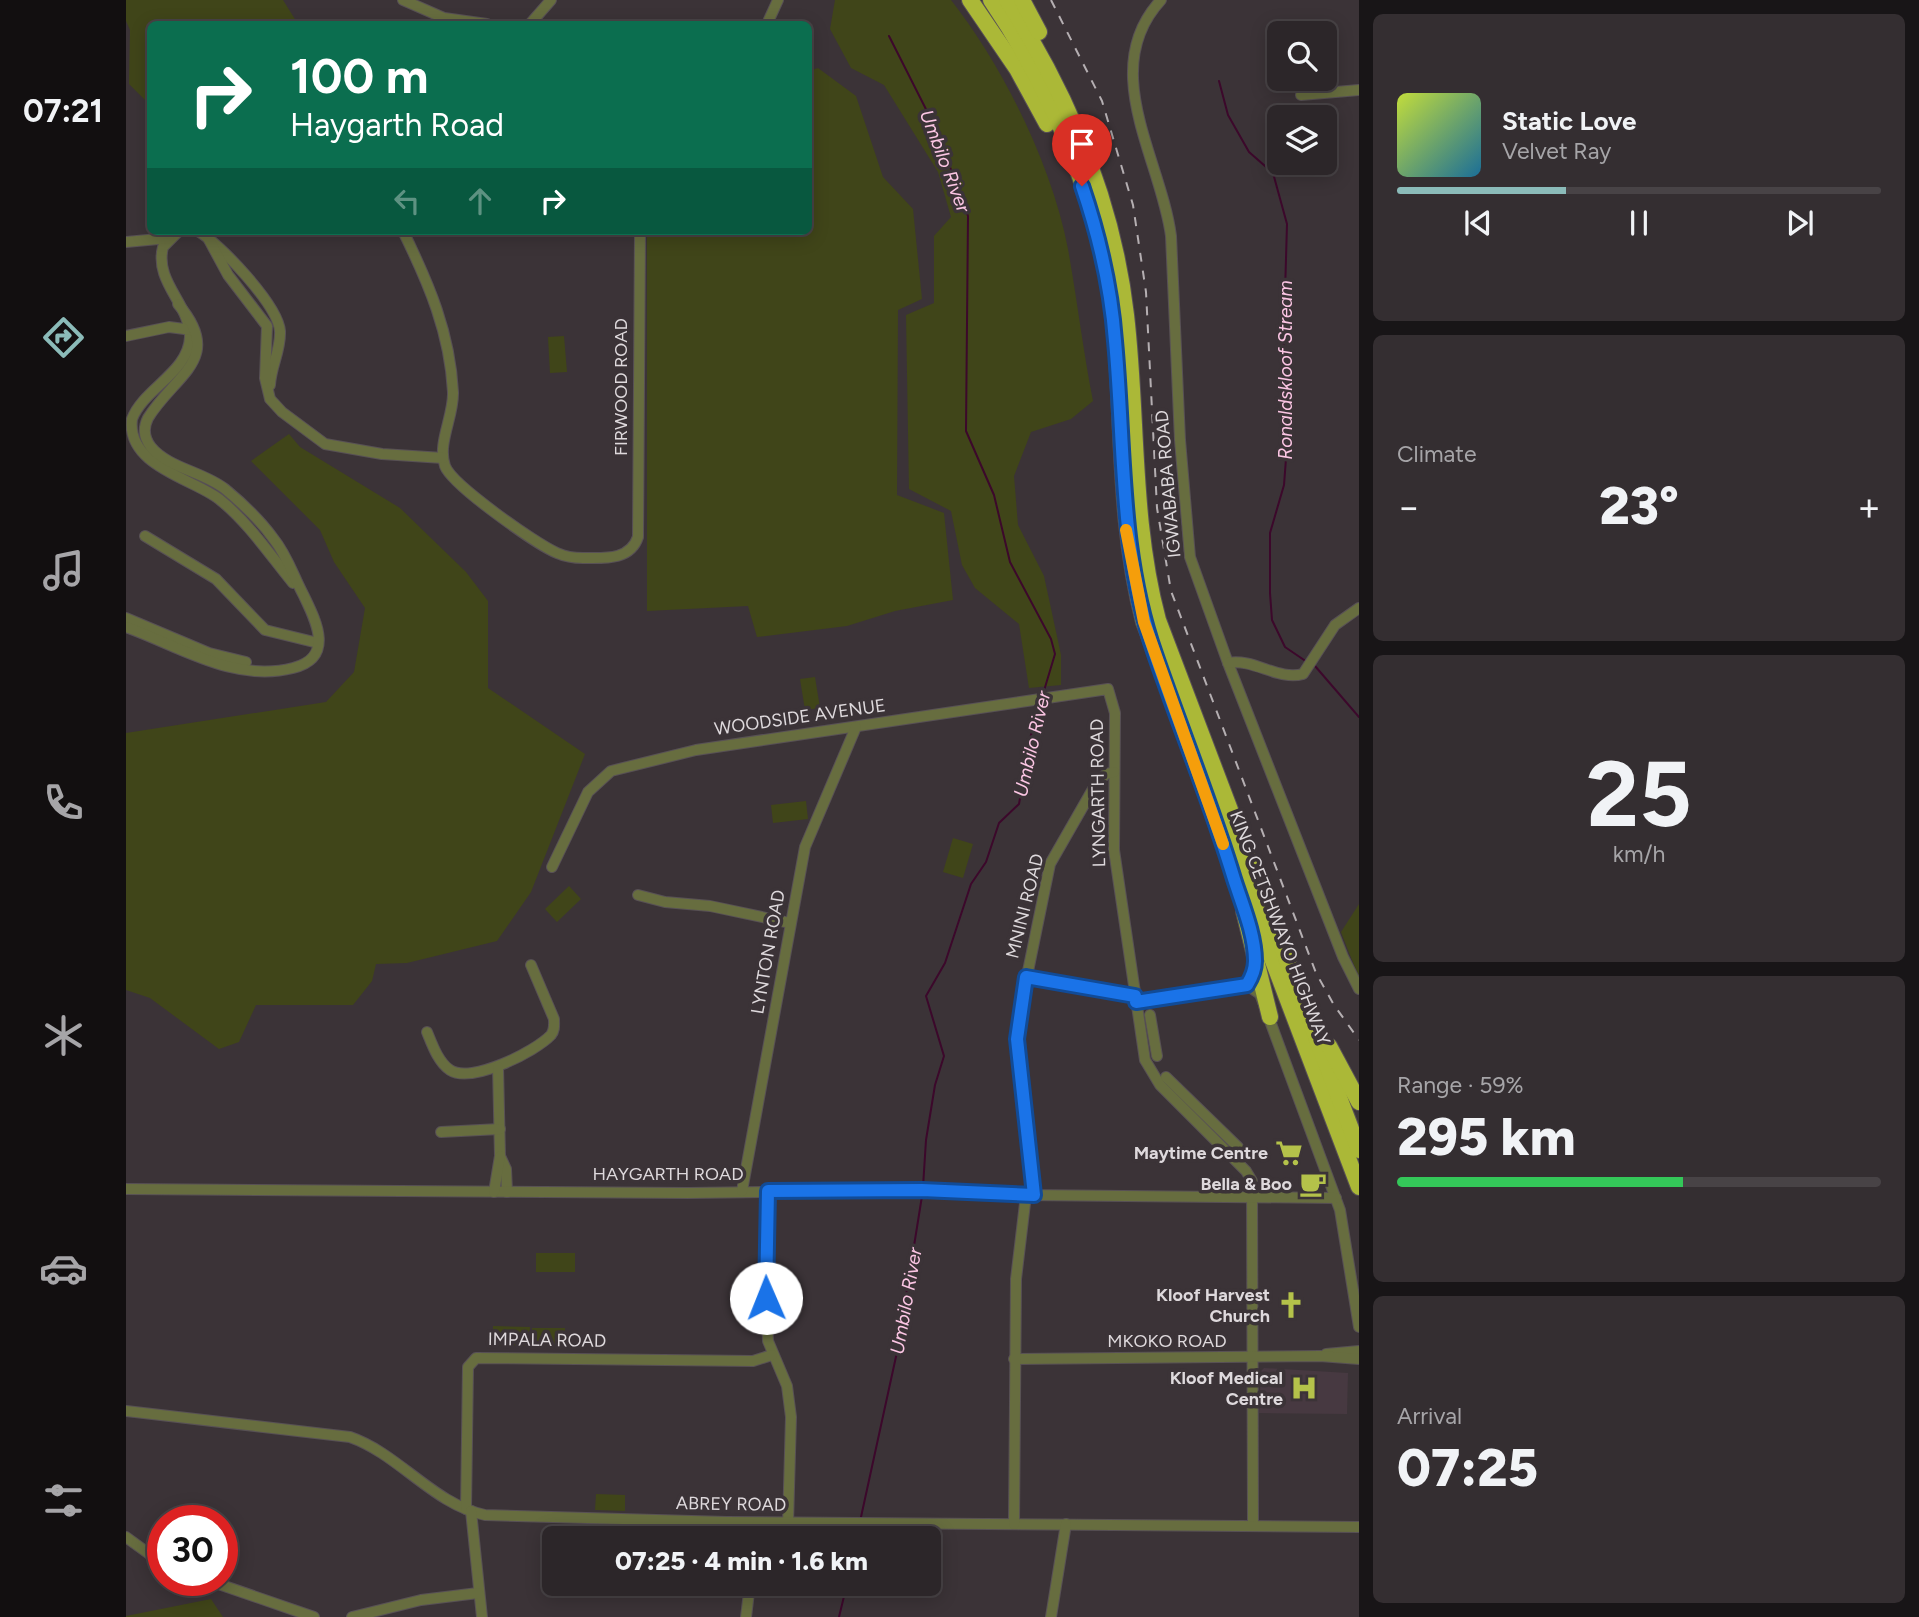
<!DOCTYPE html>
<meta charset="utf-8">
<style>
:root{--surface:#2c2629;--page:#342e31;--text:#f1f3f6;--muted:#a6a5a8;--line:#484346;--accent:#8bbbb9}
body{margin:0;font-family:Figtree,sans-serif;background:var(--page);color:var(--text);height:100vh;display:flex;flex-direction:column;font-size:26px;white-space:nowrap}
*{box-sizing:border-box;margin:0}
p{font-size:23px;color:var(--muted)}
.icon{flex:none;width:38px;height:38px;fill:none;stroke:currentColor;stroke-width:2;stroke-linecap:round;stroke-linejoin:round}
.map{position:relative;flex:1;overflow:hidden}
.details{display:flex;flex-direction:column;gap:14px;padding:14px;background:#181517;width:560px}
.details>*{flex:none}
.top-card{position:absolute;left:21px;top:21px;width:665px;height:214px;border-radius:10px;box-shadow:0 4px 18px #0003,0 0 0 2px var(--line);background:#0b6e4f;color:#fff;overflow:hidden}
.tools{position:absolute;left:1141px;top:21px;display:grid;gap:14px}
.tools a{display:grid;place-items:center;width:70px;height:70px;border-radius:10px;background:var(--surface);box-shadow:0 4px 18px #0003,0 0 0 2px var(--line);font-size:35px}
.speed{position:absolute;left:21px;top:1505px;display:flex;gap:14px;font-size:35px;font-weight:700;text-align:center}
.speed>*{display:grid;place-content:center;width:91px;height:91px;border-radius:50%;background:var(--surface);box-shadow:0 4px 18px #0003,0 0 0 2px var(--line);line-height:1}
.speed .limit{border:10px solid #d22;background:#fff;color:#111}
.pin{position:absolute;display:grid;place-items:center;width:60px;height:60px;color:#fff;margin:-72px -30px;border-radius:50% 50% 50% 0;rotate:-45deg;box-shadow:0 0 7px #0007}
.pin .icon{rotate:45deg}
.me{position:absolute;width:77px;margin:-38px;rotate:359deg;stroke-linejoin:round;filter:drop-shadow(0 0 5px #0008)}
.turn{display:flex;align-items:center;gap:24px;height:147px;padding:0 28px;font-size:32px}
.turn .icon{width:91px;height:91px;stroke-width:2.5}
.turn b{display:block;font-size:49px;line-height:60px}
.lanes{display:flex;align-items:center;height:66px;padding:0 28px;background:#0003;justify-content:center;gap:35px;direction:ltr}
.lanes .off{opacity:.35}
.big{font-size:52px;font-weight:800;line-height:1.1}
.details .widget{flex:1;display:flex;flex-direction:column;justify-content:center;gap:10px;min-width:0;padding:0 24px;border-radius:10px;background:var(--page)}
.details .dial{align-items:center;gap:0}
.dial b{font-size:91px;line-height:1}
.song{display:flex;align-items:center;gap:21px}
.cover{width:84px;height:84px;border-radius:10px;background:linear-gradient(135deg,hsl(70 70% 55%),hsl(200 70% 35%))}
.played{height:7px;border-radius:4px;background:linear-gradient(90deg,var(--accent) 35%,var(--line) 35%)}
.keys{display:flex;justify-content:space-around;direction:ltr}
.heat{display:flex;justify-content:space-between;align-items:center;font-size:38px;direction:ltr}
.charge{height:10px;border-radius:5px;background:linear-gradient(90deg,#34c759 59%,var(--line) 0)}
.trip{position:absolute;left:416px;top:1526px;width:399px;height:70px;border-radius:10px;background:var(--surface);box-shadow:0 4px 18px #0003,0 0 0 2px var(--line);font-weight:800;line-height:70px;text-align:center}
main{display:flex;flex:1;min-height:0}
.menu{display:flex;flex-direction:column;width:126px;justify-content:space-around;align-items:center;background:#120f10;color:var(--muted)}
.menu .icon{width:49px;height:49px}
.menu .current{color:var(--accent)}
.menu b{font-size:32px;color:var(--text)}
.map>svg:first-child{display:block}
</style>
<main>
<nav class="menu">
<b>07:21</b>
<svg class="icon current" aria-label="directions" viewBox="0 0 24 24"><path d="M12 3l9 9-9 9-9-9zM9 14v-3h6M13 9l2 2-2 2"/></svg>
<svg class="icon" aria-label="music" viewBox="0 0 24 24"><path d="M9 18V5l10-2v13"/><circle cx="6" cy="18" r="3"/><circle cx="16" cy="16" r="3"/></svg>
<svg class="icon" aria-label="phone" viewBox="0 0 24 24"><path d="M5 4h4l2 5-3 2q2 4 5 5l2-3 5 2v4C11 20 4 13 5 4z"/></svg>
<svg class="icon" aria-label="climate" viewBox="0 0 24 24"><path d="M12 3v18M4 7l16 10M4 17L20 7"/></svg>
<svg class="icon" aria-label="car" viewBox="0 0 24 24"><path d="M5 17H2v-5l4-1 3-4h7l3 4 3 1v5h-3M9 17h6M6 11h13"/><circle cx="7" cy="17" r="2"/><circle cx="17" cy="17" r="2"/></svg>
<svg class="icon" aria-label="filters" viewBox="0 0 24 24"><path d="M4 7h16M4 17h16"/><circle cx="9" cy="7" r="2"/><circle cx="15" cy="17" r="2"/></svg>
</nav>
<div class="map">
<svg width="1233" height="1617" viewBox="0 0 1233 1617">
<rect width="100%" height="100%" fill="#3b3337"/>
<polygon fill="#473941" points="1138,1368 1222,1373 1221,1414 1133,1413 1135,1371"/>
<g fill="#404519">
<polygon points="0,0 157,0 172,24 24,24 24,105 3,84 4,30 0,21"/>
<path d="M709 0H825C877 66 926 165 942 249 951 299 957 350 967 401L945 419 905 432 888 476 892 525 918 576 935 655V685L903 688 893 624 849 588 836 565 825 511 783 489 780 315 808 303V236L825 217 812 172 758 85 725 68 704 29Z"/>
<polygon points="692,68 730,96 757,177 787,209 796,299 772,310 771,495 818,513 827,600 769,611 721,626 631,637 622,606 521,611 521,231 682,231 683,71"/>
<polygon points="438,336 441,372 424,373 422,337"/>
<polygon points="163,434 174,447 274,508 340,572 362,601 362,688 459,754 405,892 371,941 281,963 250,964 246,981 227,1005 130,1005 113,1042 93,1049 24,998 0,990 0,733 200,702 228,672 239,608 208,562 194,530 125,461"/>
<polygon points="689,677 694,708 679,710 674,679"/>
<polygon points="680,801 682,819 647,823 645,805"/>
<polygon points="827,838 847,844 837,878 817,872"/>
<polygon points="443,886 455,899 431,922 419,909"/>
<polygon points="1233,904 1233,978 1215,932"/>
<rect x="410" y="1253" width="39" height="19"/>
<polygon points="367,1326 404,1327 403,1346 367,1345"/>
<rect x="406" y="1328" width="33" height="18"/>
<polygon points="470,1494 499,1495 499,1511 469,1510"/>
<polygon points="85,1599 97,1617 0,1617 0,1616"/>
</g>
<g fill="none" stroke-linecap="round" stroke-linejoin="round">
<g stroke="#3c082b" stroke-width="2">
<polyline points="763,36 810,129 842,216 840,431 868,495 884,562 925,639 929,654 917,694"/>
<polyline points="1093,81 1102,115 1123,152 1147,173 1161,224 1157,362 1163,419 1158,485 1144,533 1144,593 1146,620 1159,647 1181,662"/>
<polyline points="1189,666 1233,717"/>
<polyline points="797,1187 800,1140 809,1085 818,1056 800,996 819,963 845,884 860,862 873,823 893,804 905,735 915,703"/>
<polyline points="735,1517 771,1352 796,1196"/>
<polyline points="732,1538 734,1529"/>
<polyline points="713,1617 721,1584"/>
</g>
<defs>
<g id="minor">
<polyline points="277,0 318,18 361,24"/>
<path d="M1035 0C971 69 1035 159 1045 236L1054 440 1064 557 1102 663 1217 957 1233 989"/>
<polyline points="404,24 425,0"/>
<polyline points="641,24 652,0"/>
<polyline points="1175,95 1233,90"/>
<path d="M53 231 37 247C28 282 64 304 64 337 63 372 17 389 6 419 0 466 68 479 93 499 122 522 144 555 167 583"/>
<path d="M72 231C94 244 152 305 154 331 155 350 145 366 144 385"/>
<path d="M277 231C303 284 324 333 327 392 328 416 311 443 319 466 326 485 410 544 431 553 440 557 448 558 457 558 477 558 504 561 512 537L514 231"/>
<polyline points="82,238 102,275 141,326 139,378 144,399 156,412 199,444 256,454 317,458"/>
<polyline points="0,242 43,238"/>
<polyline points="0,336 43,327 66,330"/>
<polyline points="19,536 90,579 139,630 192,643"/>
<polyline points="0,618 83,653 120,662"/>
<path d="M0 627C53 646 108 683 167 668 210 657 189 619 177 594 167 575 161 555 147 538 134 520 116 503 99 489 78 472 42 468 25 447 18 438 17 428 22 418 49 374 99 359 52 304"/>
<path d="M1102 663C1128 658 1152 681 1177 674L1209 625 1233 608"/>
<polyline points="426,867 462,792 485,771 570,750 982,689 989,713 988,850 1019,1060 1034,1085 1120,1171 1126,1181 1127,1526"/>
<polyline points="512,895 539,902 584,906 664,923"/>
<polyline points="900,977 1009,996"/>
<polyline points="1010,1002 1121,985 1134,994 1214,1210 1233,1327"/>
<polyline points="1024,1015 1031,1056"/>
<path d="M301 1032C306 1044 312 1062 324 1070 345 1084 409 1052 425 1035 429 1030 428 1025 428 1019L405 965"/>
<polyline points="372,1067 374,1156 380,1169 381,1192"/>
<polyline points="1040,1077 1112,1147"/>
<polyline points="315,1132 374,1129"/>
<polyline points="0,1189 562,1193 796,1190 900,1195 1210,1198"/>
<polyline points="616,1191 679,847 730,727"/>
<polyline points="642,1191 639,1276 642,1341 661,1386 665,1417 662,1523"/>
<polyline points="368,1192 374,1156"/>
<polyline points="908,1195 892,1049 893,1015 924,864 971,782 980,774 988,772"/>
<polyline points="1200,1354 1233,1351"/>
<polyline points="888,1359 1194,1356 1233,1359"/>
<path d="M0 1411 224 1437C273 1454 307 1504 359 1515L601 1522 1233 1527"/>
<polyline points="340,1509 342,1367 350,1358 627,1361 646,1355"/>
<polyline points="345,1511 356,1617"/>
<polyline points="888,1524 890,1279 900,1195"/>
<polyline points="0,1537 37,1564"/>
<polyline points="630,1538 632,1523"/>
<polyline points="81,1580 188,1617"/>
<polyline points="226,1617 295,1600 352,1593"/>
<polyline points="620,1617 624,1584"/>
<polyline points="925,1617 940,1524"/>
</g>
<g id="highway">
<polyline points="844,0 891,69 921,124"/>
<path d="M865 0C933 100 980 221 990 342 997 436 994 530 1018 622L1233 1187"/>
<path d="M881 0C942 95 987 202 1000 315 1012 418 1005 520 1032 620L1233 1150"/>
<polyline points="896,0 913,32"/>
<polyline points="1118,911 1144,1017"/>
<polyline points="1203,1046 1233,1102"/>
</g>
</defs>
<use href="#minor" stroke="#585155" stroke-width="12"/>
<use href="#highway" stroke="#585155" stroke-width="18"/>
<use href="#minor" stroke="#676d3f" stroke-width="10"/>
<use href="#highway" stroke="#abb837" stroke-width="16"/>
<polyline stroke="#b5afb2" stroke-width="2" stroke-dasharray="9 9" stroke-linecap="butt" points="925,0 976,101 1007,205 1020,292 1031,508 1045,591 1190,973 1208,1005 1233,1040"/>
</g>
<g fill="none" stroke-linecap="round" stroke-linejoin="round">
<defs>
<path id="route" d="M640 1298 642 1191 796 1190 908 1195 891 1039 900 977 1009 996 1010 1002 1121 985C1126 977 1129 970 1129 961 1129 934 1116 904 1108 879 1085 803 1055 730 1029 654 993 552 999 447 989 341 985 288 973 236 956 186"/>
</defs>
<use href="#route" stroke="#114b97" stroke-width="18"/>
<use href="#route" stroke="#1a73e8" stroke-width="12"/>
<polyline stroke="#f59e0b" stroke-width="12" points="1000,530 1018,622 1097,844"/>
</g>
<defs>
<symbol id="supermarket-bare" viewBox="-9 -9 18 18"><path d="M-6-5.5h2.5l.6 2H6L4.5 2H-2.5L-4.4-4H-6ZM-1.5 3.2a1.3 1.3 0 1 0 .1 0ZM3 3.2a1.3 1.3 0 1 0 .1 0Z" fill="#b4c24a" stroke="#3b3337" stroke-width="2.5" paint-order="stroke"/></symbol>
<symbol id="cafe-bare" viewBox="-9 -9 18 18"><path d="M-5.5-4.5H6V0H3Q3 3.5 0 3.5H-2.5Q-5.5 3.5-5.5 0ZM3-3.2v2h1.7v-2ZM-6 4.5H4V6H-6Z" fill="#b4c24a" stroke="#3b3337" stroke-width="2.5" paint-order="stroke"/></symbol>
<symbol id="church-bare" viewBox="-9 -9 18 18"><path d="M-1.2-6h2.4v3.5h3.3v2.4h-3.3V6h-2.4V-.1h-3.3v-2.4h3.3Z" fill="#b4c24a" stroke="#3b3337" stroke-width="2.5" paint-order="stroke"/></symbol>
<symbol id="hospital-bare" viewBox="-9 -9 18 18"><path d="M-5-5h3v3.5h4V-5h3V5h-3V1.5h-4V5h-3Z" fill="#b4c24a" stroke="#3b3337" stroke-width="2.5" paint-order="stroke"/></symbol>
</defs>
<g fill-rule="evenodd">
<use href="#supermarket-bare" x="1144" y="1134" width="38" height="38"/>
<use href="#cafe-bare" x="1168" y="1165" width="38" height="38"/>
<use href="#church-bare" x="1146" y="1286" width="38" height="38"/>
<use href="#hospital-bare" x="1159" y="1369" width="38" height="38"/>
</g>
<g text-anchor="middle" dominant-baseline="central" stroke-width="7" stroke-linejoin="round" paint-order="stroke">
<g font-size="18" fill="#ded9dc" stroke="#3b3337">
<text transform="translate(495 387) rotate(-90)">FIRWOOD ROAD</text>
<text transform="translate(1042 484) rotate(-95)">IGWABABA ROAD</text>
<text transform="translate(674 717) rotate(-8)">WOODSIDE AVENUE</text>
<text transform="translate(972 793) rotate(-91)">LYNGARTH ROAD</text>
<text transform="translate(899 906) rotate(-76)">MNINI ROAD</text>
<text transform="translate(1154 928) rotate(69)">KING CETSHWAYO HIGHWAY</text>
<text transform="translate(642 952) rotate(-80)">LYNTON ROAD</text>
<text x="542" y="1174">HAYGARTH ROAD</text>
<text transform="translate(421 1340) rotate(1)">IMPALA ROAD</text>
<text x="1041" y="1341">MKOKO ROAD</text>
<text transform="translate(605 1504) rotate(1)">ABREY ROAD</text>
</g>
<g font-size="18" font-weight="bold" fill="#ded9dc" stroke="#3b3337" text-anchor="end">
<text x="1142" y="1153">Maytime Centre</text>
<text x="1166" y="1184">Bella &amp; Boo</text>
<text x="1144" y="1295">Kloof Harvest<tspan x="1144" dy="21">Church</tspan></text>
<text x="1157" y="1378">Kloof Medical<tspan x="1157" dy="21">Centre</tspan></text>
</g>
<g font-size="19" font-style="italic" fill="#fcc6e4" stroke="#3b3337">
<text transform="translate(819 161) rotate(69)">Umbilo River</text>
<text transform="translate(1159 370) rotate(-90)">Ronaldskloof Stream</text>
<text transform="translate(906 744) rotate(-77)">Umbilo River</text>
<text transform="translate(780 1301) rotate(-80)">Umbilo River</text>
</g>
</g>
</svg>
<div class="tools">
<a><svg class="icon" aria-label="search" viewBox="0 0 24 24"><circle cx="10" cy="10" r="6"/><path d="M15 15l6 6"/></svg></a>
<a><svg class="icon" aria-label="layers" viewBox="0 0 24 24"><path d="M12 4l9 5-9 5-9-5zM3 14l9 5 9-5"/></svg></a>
</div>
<div class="speed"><div class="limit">30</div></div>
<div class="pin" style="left:956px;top:186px;background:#d93025"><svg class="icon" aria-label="arrive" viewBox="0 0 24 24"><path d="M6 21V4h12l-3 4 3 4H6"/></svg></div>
<svg class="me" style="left:640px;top:1298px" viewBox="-20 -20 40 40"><circle r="19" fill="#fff"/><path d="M0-13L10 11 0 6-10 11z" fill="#1a73e8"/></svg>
<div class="trip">07:25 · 4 min · 1.6 km</div>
<div class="top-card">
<div class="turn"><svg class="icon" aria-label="right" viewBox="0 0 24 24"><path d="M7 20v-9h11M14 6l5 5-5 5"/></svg><div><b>100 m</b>Haygarth Road</div></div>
<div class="lanes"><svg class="icon off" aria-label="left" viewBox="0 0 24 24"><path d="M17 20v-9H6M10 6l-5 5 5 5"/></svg><svg class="icon off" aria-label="ahead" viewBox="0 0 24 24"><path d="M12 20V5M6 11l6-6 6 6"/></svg><svg class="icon" aria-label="right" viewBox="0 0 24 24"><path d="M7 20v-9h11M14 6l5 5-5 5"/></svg></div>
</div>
</div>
<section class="details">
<div class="widget">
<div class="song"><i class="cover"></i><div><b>Static Love</b><p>Velvet Ray</p></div></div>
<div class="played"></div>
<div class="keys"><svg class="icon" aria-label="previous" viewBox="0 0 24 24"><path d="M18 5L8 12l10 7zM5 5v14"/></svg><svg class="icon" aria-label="pause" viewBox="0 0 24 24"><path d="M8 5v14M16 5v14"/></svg><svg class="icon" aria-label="next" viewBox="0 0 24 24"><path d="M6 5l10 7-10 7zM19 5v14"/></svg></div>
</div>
<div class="widget"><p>Climate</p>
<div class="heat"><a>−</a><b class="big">23°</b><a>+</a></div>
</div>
<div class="widget dial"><b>25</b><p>km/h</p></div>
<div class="widget"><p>Range · 59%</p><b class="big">295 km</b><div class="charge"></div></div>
<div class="widget"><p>Arrival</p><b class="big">07:25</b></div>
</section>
</main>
